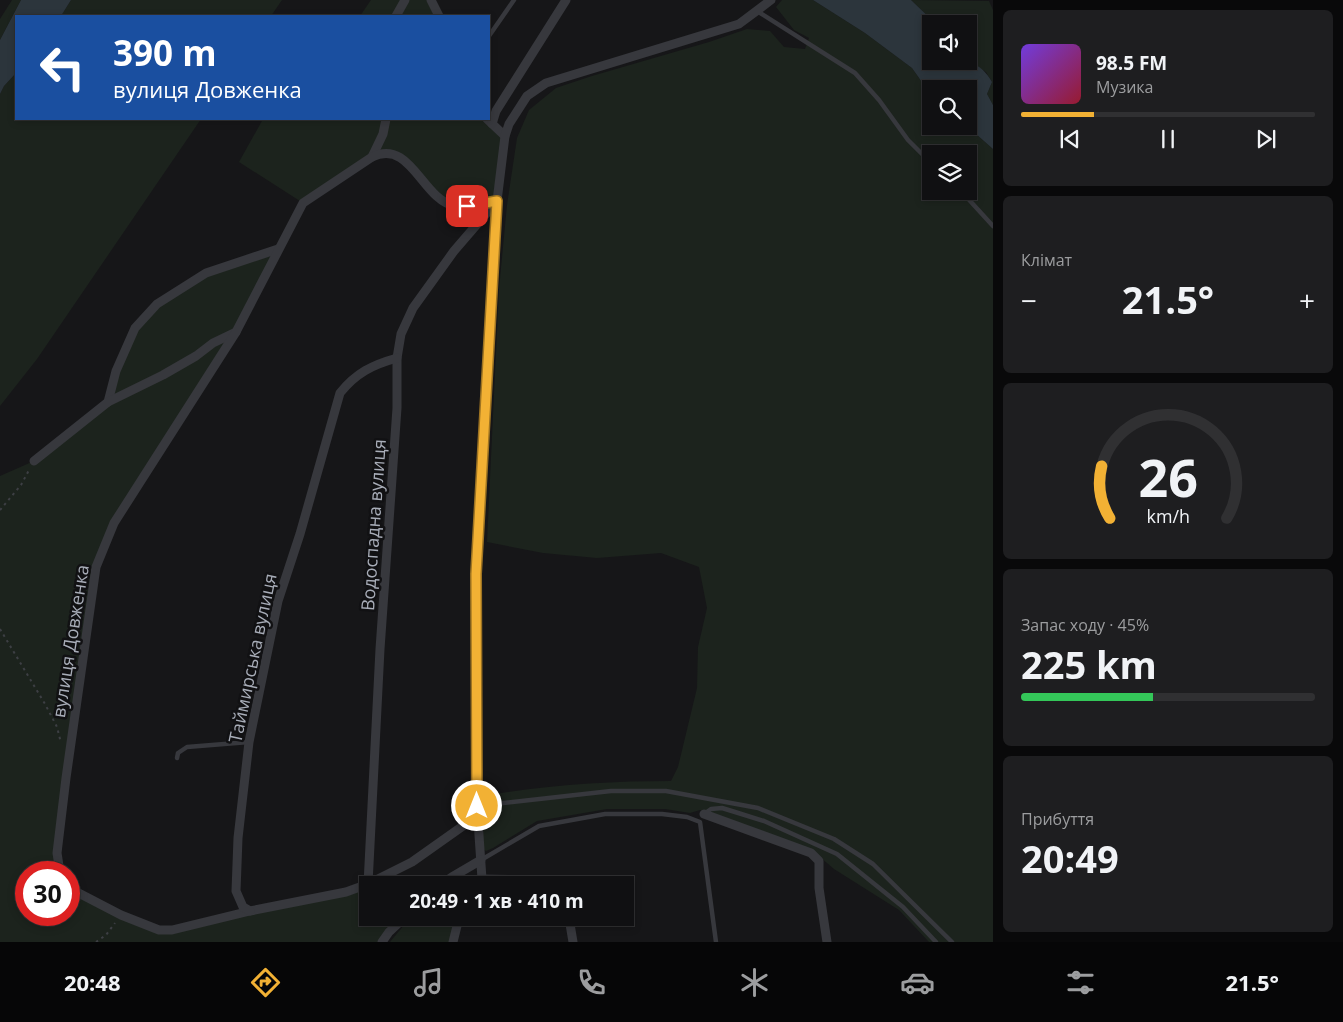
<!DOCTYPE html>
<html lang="uk">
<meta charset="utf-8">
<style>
:root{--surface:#101012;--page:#1e1e20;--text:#f1f3f6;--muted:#9c9d9f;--line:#303032;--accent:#f2b134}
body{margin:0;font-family:"Open Sans",sans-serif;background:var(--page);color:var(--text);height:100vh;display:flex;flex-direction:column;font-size:19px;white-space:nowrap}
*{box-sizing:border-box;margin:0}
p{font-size:16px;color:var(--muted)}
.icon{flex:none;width:28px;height:28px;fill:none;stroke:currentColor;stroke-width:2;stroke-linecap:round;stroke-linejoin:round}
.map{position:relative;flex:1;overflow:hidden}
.sheet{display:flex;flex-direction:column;gap:10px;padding:10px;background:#09090a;width:350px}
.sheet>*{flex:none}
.guide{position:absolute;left:15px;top:15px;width:475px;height:105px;border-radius:0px;box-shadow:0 2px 8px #0003,0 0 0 1px var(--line);background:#1a4fa0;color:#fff;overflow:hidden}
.controls{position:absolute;left:922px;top:15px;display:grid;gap:10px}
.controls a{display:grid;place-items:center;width:55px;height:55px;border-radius:0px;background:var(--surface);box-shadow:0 2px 8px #0003,0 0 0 1px var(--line);font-size:25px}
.speed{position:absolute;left:15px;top:861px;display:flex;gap:10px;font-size:25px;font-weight:700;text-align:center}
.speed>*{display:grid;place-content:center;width:65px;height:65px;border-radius:50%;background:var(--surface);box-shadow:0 2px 8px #0003,0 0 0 1px var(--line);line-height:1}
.speed .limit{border:8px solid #d22;background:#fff;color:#111}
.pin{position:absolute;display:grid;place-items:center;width:42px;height:42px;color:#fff;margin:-21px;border-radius:10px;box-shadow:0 2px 8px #0006}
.me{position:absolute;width:55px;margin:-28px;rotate:0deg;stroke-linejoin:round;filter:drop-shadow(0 0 4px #0008)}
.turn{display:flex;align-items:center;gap:18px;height:105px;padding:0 15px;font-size:22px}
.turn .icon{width:65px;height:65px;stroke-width:2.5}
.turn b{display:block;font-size:35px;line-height:42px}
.big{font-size:38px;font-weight:700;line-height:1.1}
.sheet .card{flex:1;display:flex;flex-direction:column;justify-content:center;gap:8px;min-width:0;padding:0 18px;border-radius:8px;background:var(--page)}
.sheet .dial{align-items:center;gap:0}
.dial svg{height:130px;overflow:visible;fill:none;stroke:var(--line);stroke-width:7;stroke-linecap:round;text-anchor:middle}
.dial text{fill:var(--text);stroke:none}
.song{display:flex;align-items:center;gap:15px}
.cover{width:60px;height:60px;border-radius:8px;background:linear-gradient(135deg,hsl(260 70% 55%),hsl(350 70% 35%))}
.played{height:5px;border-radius:2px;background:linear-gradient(90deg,var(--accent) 25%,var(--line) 25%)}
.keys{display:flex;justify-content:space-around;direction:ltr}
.heat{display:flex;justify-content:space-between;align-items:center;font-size:28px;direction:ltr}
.charge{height:8px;border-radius:4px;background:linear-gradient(90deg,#34c759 45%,var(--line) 0)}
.trip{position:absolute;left:359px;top:876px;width:275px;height:50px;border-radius:0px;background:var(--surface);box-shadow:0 2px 8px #0003,0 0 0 1px var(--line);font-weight:700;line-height:50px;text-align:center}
.tabs{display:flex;height:80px;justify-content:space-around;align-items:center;background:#060607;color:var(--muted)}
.tabs .icon{width:35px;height:35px}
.tabs .on{color:var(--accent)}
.tabs b{font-size:22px;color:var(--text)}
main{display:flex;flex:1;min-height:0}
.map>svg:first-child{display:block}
</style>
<main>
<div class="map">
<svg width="993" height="942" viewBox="0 0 993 942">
<rect width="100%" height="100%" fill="#161618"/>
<g fill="#1c231d" fill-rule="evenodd">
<polygon points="12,0 21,0 0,40 0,19"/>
<polygon points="71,0 282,0 271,16 61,16"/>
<polygon points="371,0 431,0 439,16 360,16"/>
<path d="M782 0H813L865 33 912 68 931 95V126H967L993 149V942H929L899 910 834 869 813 851 700 810 690 813 665 809H607L537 821 493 848 486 851 482 848 484 815 489 795C549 785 610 781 671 781L678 767 697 688 698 647 707 608 699 567 661 553 597 558 543 553 487 542 499 289 507 205 517 138 529 110 556 88 592 76 709 42 747 29 770 31 784 47 805 49 809 38 794 30 776 7ZM931 154H969V191H931Z"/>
<polygon points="911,0 989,1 993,10 993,105 987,94 992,82 986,72 969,61 969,24 936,24"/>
<polygon points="16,73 16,119 201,119 37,359 0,406 0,94 4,86"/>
<polygon points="263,119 487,119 505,136 497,201 454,206 409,165 381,153 303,203 239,162"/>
<polygon points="278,249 236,332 114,523 96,566 66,778 60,872 26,872 26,915 69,915 69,888 159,930 368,885 368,918 383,918 389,932 382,942 0,942 0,476 34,461 108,402 135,328 157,304 206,273"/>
<polygon points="464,876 468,885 445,885 453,879"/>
<polygon points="410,918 456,918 450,942 390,942"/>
</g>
<g fill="#2c353c">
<polygon points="21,0 71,0 61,16 16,16 16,73 4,86 0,94 0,40"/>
<path d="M813 0H911L936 24H931V61C958 61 977 56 992 82L987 94 993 105V149L967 126H969V89H931V95L912 68 865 33Z"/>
</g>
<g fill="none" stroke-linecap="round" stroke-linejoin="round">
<g stroke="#3d3f44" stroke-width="2" stroke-dasharray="2.5 4" stroke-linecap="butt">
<polyline points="0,510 21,485 29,470"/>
<polyline points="0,629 45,704 57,727 61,743"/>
<polyline points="96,942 106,935 115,923"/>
</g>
<g stroke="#37383d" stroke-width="4.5">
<polyline points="757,11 855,73 879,100 908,140 931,163"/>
<polyline points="489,36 514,0"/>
<polyline points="961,191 993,226"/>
<polyline points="177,758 178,753 187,747 249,742"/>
<polyline points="477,806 611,791 666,791 758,808 834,839 873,864 952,942"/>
<polyline points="704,814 711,809 722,808 735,812 764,821 837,854 903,907 936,942"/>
<polyline points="481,860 539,826 605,814 662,814 687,817 700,822 716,942"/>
</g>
<g stroke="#37383d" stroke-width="9">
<polyline points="431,0 439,16"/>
<polyline points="396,16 405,0"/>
<polyline points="487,119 505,136"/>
<polyline points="492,124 496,111 566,0"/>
<polyline points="372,157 383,134 386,119"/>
<polyline points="108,402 116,371 135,328 157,304 206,273 278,249"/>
<polyline points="34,461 108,402 163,375 196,356 213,343 236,332"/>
<polyline points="704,814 811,853 819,861 819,888 827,942"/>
<path d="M60 872 57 853 66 778 96 567 114 523 236 332 303 203 372 157C411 138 422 200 455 206 468 208 484 203 497 201"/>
<polyline points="482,879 477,806 476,574 497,201 505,136 509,124 527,96 546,83 739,24 771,0"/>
<polyline points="482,879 534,880 546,885"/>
<polyline points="368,884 380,649 397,408 397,358 401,334 413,308 454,251 497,201"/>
<polyline points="440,885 452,877 481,860"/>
<polyline points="69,888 121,915 159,930 172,930 250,911 346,892 368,884 412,862 477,816"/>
<path d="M250 911 243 907 236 891 238 838 249 742 278 601 300 534 340 393C356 373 372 365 397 358"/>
<polyline points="569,918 573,942"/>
<polyline points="382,942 389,932 404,918"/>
<polyline points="453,942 459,918"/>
</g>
</g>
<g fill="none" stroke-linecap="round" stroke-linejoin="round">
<defs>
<polyline id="route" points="467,206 497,201 476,574 477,806"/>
</defs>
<use href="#route" stroke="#9d7322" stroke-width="12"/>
<use href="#route" stroke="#f2b134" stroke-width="9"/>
</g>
<g text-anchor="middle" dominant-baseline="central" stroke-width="5" stroke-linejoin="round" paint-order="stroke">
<g font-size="18" fill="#a8adb8" stroke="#111113">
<text transform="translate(373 525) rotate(-86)">Водоспадна вулиця</text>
<text transform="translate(70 641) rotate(-81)">вулиця Довженка</text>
<text transform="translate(252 658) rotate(-78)">Таймирська вулиця</text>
</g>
</g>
</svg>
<div class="controls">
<a><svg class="icon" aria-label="sound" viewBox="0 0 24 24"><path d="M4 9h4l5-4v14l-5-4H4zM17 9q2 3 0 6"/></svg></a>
<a><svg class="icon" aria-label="search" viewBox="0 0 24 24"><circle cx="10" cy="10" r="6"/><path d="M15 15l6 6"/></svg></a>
<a><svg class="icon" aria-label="layers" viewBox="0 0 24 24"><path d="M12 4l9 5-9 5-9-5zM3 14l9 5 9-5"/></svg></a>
</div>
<div class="speed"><div class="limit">30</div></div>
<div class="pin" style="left:467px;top:206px;background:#d93025"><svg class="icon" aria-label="arrive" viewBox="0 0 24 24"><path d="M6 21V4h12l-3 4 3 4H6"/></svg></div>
<svg class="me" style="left:477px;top:806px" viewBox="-20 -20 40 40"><circle r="17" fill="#f2b134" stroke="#fff" stroke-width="3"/><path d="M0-11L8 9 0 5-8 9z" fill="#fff"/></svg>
<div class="trip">20:49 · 1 хв · 410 m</div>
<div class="guide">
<div class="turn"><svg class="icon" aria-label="left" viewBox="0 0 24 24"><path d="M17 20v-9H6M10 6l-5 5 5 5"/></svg><div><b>390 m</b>вулиця Довженка</div></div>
</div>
</div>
<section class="sheet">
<div class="card">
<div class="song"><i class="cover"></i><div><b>98.5 FM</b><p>Музика</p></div></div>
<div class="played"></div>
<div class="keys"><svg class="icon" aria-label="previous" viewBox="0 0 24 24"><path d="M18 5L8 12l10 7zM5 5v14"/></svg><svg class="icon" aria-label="pause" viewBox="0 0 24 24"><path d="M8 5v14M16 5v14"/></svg><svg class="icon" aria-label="next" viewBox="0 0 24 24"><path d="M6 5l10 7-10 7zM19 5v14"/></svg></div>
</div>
<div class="card"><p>Клімат</p>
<div class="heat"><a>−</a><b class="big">21.5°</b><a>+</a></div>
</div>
<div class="card dial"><svg viewBox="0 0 100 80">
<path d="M14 69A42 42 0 1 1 86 69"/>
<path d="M14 69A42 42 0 0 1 9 37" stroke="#f2b134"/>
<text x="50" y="56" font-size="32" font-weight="700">26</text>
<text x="50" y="72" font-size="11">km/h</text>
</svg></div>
<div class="card"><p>Запас ходу · 45%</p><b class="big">225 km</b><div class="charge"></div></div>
<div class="card"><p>Прибуття</p><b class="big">20:49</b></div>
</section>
</main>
<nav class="tabs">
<b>20:48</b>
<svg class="icon on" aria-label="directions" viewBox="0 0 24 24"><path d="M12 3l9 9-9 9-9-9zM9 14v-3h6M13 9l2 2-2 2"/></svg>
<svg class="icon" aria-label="music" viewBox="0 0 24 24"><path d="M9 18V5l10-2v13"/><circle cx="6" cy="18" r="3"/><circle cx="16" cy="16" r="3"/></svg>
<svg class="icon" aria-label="phone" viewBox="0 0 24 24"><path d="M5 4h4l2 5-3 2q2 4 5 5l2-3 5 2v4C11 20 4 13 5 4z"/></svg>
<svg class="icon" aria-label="climate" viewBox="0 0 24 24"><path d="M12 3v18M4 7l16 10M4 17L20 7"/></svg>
<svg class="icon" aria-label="car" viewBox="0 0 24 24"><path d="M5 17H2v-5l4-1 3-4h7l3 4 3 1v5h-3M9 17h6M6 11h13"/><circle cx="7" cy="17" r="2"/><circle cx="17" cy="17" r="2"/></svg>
<svg class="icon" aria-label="filters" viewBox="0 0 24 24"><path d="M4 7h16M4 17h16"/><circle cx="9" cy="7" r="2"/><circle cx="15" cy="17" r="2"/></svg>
<b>21.5°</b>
</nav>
